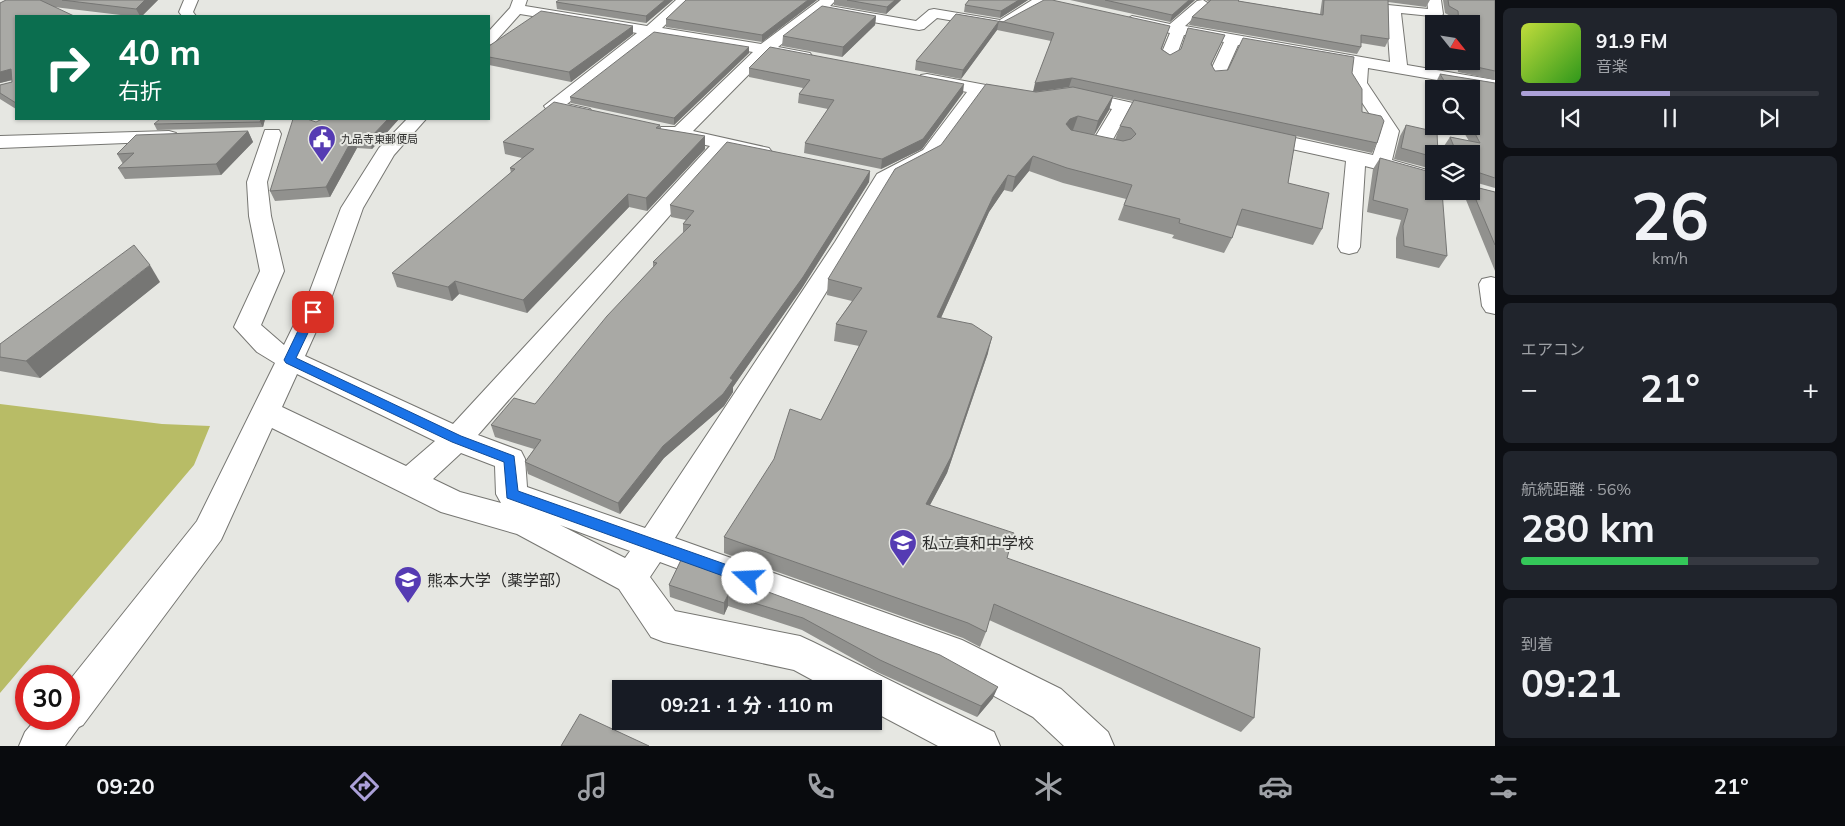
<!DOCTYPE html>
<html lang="ja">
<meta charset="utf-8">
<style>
:root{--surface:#171b24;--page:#20242c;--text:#f1f3f6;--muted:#9ea1a6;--line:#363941;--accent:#aba0d8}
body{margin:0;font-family:Mulish,"Noto Sans JP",sans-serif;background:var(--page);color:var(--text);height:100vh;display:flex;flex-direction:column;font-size:19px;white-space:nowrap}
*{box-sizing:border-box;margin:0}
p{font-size:16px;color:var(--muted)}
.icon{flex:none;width:28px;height:28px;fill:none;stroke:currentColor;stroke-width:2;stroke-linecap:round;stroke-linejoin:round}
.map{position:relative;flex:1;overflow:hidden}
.details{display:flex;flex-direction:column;gap:8px;padding:8px;background:#0d0f14;width:350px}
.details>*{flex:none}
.top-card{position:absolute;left:15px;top:15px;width:475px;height:105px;border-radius:0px;box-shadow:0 1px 4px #0004;background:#0b6e4f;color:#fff;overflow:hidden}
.needle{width:32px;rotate:120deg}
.fabs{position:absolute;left:1425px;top:15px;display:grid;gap:10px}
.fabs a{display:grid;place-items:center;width:55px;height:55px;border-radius:0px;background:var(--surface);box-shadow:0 1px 4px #0004;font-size:25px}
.speed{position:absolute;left:15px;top:665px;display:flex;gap:10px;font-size:25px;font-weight:700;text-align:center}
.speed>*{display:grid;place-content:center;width:65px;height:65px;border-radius:50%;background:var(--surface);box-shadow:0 1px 4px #0004;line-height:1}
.speed .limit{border:8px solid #d22;background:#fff;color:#111}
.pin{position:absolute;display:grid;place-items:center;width:42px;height:42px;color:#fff;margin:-21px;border-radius:10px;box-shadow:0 2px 8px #0006}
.me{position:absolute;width:55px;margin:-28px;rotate:290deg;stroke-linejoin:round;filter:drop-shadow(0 0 4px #0008)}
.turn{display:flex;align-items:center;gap:18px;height:105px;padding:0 20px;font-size:22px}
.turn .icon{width:65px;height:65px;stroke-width:2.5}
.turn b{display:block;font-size:35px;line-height:42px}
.big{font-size:38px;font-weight:700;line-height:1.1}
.details .widget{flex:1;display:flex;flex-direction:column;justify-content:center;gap:8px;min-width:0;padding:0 18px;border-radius:8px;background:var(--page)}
.details .dial{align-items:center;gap:0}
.dial b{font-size:65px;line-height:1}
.song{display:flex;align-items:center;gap:15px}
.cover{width:60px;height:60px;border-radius:8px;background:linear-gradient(135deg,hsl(70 70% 55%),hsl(110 70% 35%))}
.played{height:5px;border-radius:2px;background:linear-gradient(90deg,var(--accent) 50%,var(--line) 50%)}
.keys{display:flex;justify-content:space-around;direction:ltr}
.heat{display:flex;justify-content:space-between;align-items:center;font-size:28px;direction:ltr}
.charge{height:8px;border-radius:4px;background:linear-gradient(90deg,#34c759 56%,var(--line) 0)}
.trip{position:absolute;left:612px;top:680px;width:270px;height:50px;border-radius:0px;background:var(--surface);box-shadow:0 1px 4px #0004;font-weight:700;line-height:50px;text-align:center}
.tabs{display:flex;height:80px;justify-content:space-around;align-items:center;background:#090b0e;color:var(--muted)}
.tabs .icon{width:35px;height:35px}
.tabs .on{color:var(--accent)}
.tabs b{font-size:22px;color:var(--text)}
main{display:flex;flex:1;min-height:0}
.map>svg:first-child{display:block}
</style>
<main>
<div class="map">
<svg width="1495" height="746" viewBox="0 0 1495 746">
<rect width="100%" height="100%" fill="#e6e7e2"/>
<polygon fill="#b8bc66" points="0,404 162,424 210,426 194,465 0,693"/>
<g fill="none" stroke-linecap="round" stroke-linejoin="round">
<defs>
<g id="minor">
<polygon points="184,0 198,0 193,12 196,16 182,16 179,12"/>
<path d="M513 0H527L525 6 647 26 676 0H691L662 28 761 44 820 0H836L830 6 916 21 929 10 934 9 1000 20 1032 0H1049L1002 29 937 18 924 29 919 30 821 13 778 47 810 53 812 56 810 59 804 61 768 55 693 131 769 148 772 152 769 156 762 158 727 150 478 435 521 451 525 459 527 487 645 528 835 242 877 174 923 150 967 92 921 83 919 79 921 75 927 74 1023 92 1026 96 1023 100 1017 101 982 95 937 158 892 182 857 242 675 538 962 640 1061 689 1108 732 1114 746H1064L1033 717 937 665 660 562 650 577 675 611 800 636 813 642 994 732 1000 746H938L874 712V689H829L794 670 664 642 651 637 619 589 517 534 441 512 272 428 221 540 83 725 79 727 65 746H19L25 732 36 719H69V681L197 521 275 363 257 352 234 327 260 271 249 216 247 182 265 130H279L281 134 267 182 271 216 284 271 261 325 284 345 308 296 341 208 379 148 407 119H426L394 155 363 208 332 296 305 356 453 424 710 146 661 135 659 131 661 127H675L753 52 653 36 567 104 590 109 593 113 590 117 584 118 547 110 544 106 637 33 520 14 494 43 489 45V31L510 8ZM297 374 435 441 406 466 282 407ZM461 453 495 466 496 494 501 503 460 492 433 479ZM560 525 630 551 625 558Z"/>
<polygon points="1203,0 1209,4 1185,26 1390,62 1386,8 1388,5 1428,9 1427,0 1441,0 1443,14 1441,17 1401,13 1407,65 1495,80 1495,90 1368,68 1367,83 1399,131 1392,160 1434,172 1434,184 1365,166 1360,247 1357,252 1349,254 1341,252 1338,247 1346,161 1251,140 1249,136 1251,132 1258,130 1373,155 1381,131 1349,83 1352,65 1238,45 1225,74 1223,78 1211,78 1209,74 1224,42 1184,35 1176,57 1168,62 1160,57 1170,33 1127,23 1125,20 1132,16 1170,24 1197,1"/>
<polygon points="1075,90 1173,112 1176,116 1173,120 1167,121 1128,112 1112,141 1126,144 1129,148 1126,152 1119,154 1094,148 1091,144 1112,109 1069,99 1066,95 1069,91"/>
<polygon points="169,131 176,133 178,137 176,141 0,148 0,136"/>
<polygon points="1491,277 1495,278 1495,314 1486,312 1482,306 1479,284 1482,279"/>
</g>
</defs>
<use href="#minor" stroke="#767672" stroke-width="2"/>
<use href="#minor" fill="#fff" fill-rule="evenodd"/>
</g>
<g fill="#91918e" fill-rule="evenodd">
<polygon points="6,0 158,0 142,16 129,16 54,7 16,16 16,109 0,99 0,85 12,82 12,80 0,83 0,3"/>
<polygon points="559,0 673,0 646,23 557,9 556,2"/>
<polygon points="686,0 817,0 762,42 666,27 666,19"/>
<polygon points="834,0 901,0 886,14 834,5"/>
<polygon points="969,0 1028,0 1000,18 964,12 965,5"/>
<polygon points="1070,0 1195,0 1170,22"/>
<polygon points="1206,0 1239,0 1238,1 1320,14 1322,0 1430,0 1426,7 1388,2 1389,39 1385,47 1361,43 1361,47 1357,54 1189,25 1192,17 1209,2"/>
<polygon points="1443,0 1495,0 1495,80 1458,72 1457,61 1471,61 1471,24 1454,24 1454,18 1445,13"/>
<path d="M956 14 1003 22 1167 34 1162 49 1170 55 1225 35 1211 65 1215 71 1352 73 1362 112 1377 143 1372 153 1296 136 1288 183 1322 229 1313 245 1236 225 1232 238 1224 253 1172 238 1174 235 1118 220 1126 199 1063 183 1029 171 1012 192 1004 190 989 212 941 318 988 353 947 473 930 505 1007 558 1254 718 1241 732 989 620 986 632 980 647 963 638 724 553V537L821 420 859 346 834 341 836 324 852 301 827 295 828 279 941 145 1033 92 1051 41 997 30 961 79 915 70 916 61ZM1069 87 1071 88 1034 92ZM1113 97 1133 101 1120 126 1115 140 1094 135 1109 110Z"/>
<polygon points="876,16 875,25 842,57 782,46 783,36"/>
<polygon points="633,26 633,34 571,82 489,65 489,46"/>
<polygon points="749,47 749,53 674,125 571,103 570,97"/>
<polygon points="749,68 963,93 922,149 881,169 804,153 805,143 828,109 798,103 799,94 803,88 749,77"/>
<polygon points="1440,74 1495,83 1495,188 1474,182 1471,186 1471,154 1447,154 1444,146 1450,137 1469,141 1460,126 1471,126 1471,89 1439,89 1436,82"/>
<polygon points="265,119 263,127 157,130 154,124"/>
<polygon points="399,119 372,149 357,148 330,197 275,201 270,191 316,122"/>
<polygon points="660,125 661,129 705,136 705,149 647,211 629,207 527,313 459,294 452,301 397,287 392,273 511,173 510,168 522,158 505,154 503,142"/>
<polygon points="1406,125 1434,154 1434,166 1432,169 1394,159 1400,136"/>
<polygon points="248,131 253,142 221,175 125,179 118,168 123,164 117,154"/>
<polygon points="1380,158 1447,256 1439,268 1396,258 1396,238 1401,220 1367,212 1373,169"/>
<polygon points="870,171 869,182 802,288 733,387 733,392 724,406 664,458 620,514 528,474 525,462 534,449 495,437 491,425 535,404 653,268 653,262 683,233 683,224 686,220 671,217 670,205"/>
<polygon points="1471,186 1495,192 1495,271 1464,195 1467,191 1471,191"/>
<polygon points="160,282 40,378 0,371 0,357"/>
<polygon points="681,560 993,698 977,717 877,672 802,630 728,606 724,615 670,597 669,585"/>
</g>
<g fill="#767674">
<polygon points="145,0 158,0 142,16 140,16 136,9"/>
<polygon points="665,0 673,0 646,23 646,16"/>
<polygon points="808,0 817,0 762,42 762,35"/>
<polygon points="895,0 901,0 886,14 887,7"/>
<polygon points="1019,0 1028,0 1000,18 1001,11"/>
<polygon points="1189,0 1195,0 1170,22 1172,15"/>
<polygon points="876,16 875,25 842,57 843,47"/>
<polygon points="999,21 997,30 961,79 963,70"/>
<polygon points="633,26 633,34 571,82 569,72"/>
<polygon points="749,47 749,53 674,125 674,118"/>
<polygon points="11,69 16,79 0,83 0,72"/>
<polygon points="1072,78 1069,87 1033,92 1035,83"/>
<polygon points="964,84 963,93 922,149 881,169 882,159"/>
<polygon points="1113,96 1109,110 1094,135 1098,121"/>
<polygon points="1078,116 1073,130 1066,133 1066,124 1070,119"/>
<polygon points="261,119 265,119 263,127 260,122"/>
<polygon points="388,119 399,119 372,149 369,139"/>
<polygon points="248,131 253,142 221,175 216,164"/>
<polygon points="705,136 705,149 647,211 646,198"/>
<polygon points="353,138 357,148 330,197 326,187"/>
<polygon points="1033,156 1029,171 1012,192 1015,177"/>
<polygon points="870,171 869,182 802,288 733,387 733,392 724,406 664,458 620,514 618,503 663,446 730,378"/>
<polygon points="1008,175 1004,190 989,212 934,333 937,317 993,197"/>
<polygon points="628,194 629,207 527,313 523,300"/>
<polygon points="150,265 160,282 40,378 26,361"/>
<polygon points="455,281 459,294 452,301 448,287"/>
<polygon points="992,337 988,353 947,473 922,520 926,504"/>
<polygon points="728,595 728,606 724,615 724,603"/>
<polygon points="998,687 993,698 977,717 981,706"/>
</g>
<g fill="#a9a9a5" stroke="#767674">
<polygon points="6,0 40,0 74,16 16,16 16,103 0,93 0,85 12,82 11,69 0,72 0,3"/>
<polygon points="62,0 145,0 136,9"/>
<polygon points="559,0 665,0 646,16 556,2"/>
<polygon points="686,0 808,0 762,35 666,19"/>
<polygon points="847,0 895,0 887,7"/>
<polygon points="969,0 1019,0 1001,11 965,5"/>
<polygon points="1044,0 1052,0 1170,26 1161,49 1170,55 1181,49 1188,28 1225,35 1211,64 1215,71 1228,70 1243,38 1354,57 1352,73 1362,89 1362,112 1381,116 1384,121 1377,143 1072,78 1035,83 1054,33 999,21 963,70 916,61 956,14 1003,22"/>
<polygon points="1105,0 1189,0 1172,15"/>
<polygon points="1211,0 1239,0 1238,1 1323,15 1324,0 1388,0 1389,39 1361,35 1361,47 1192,17"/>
<polygon points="1448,0 1495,0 1495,71 1463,64 1462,61 1471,61 1471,24 1459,24 1458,11 1449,6"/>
<polygon points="822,6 876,16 843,47 783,36"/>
<polygon points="541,11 633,26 569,72 489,57 489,46"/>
<polygon points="654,32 749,47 674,118 570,97"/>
<polygon points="770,47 964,84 923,139 882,159 805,143 834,100 799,94 810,80 749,68"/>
<polygon points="1440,74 1495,83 1495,178 1477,172 1475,180 1471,180 1471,154 1457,154 1450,137 1480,143 1471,126 1471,89 1449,89"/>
<polygon points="986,84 1036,92 1073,87 1113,96 1098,121 1078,116 1070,119 1066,124 1071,130 1123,141 1131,139 1136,134 1131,128 1120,126 1134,100 1296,136 1288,183 1329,193 1322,229 1242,209 1232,238 1179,223 1180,219 1124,205 1132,185 1067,168 1033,156 1015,177 1008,175 993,197 937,317 972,324 992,337 951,457 926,504 1014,533 1007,558 1260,648 1254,718 994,604 986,632 968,623 724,537 774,459 790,409 821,420 867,331 836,324 862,288 828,279 895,169 941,145"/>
<polygon points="554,102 660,125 656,128 705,136 646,198 628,194 523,300 455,281 448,287 392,273 515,169 510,168 534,149 503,142"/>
<polygon points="160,119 261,119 260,122 154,124"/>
<polygon points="293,119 307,119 316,122 322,119 388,119 369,139 353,138 326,187 270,191"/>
<polygon points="1406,125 1437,132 1438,154 1434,154 1434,157 1401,148"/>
<polygon points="248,131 216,164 118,168 134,153 117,154 136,135"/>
<polygon points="727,142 870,171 803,277 730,378 733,380 723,394 663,446 618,503 525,462 541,440 491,425 514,398 535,404 607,316 657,263 653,262 691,225 683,224 694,211 670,205"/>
<polygon points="1380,158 1434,173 1434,191 1442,191 1447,256 1404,246 1403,226 1408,209 1373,200"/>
<polygon points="1471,186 1495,192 1495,245 1471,188"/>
<polygon points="134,245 150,265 26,361 0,357 0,344"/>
<polygon points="681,560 940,655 998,687 981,706 880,660 803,618 728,595 724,603 669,585"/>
<polygon points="580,714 649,746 561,746"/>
</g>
<polygon fill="#1a73e8" stroke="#114b97" points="313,309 318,312 296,358 461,436 514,456 518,491 753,574 755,578 753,583 748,585 507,498 504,462 452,442 286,363 284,360 307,312"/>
<defs>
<symbol id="civic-pin" viewBox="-11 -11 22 30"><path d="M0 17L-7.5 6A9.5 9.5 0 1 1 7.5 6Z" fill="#553bb3" stroke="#e6e7e2"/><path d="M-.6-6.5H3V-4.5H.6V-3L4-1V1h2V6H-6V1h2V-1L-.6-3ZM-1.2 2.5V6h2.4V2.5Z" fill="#fff"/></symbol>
<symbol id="school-pin" viewBox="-11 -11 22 30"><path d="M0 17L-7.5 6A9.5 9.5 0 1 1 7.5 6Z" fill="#553bb3" stroke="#e6e7e2"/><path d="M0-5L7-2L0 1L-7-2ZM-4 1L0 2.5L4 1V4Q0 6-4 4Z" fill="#fff"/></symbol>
<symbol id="university-pin" viewBox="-11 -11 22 30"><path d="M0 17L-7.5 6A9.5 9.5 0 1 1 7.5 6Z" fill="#553bb3" stroke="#e6e7e2"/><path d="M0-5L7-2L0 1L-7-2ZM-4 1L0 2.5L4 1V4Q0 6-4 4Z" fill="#fff"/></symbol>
</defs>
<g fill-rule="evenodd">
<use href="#civic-pin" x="306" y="123" width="32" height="43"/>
<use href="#school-pin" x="887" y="527" width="32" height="43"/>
<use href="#university-pin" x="392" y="564" width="32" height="43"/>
</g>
<g text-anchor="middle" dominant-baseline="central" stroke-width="4" stroke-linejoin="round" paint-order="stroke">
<g font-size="11" fill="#2d2d2c" stroke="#e6e7e2" text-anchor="start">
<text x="341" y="139">九品寺東郵便局</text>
</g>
<g font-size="16" fill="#2d2d2c" stroke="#e6e7e2" text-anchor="start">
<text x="922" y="543">私立真和中学校</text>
<text x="427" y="580">熊本大学（薬学部）</text>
</g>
</g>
</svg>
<div class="fabs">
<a><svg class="needle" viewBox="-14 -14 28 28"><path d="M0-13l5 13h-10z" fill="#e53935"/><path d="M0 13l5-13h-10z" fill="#9ea1a6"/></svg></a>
<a><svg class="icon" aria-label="search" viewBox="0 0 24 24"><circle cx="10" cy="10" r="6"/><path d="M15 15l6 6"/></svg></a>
<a><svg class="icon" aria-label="layers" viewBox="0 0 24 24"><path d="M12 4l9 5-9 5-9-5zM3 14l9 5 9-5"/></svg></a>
</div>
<div class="speed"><div class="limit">30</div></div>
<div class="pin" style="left:313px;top:312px;background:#d93025"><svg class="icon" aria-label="arrive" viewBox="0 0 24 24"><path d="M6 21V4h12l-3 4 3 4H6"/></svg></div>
<svg class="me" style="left:748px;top:578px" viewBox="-20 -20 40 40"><circle r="19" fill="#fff"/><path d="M0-13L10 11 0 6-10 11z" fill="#1a73e8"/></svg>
<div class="trip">09:21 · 1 分 · 110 m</div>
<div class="top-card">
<div class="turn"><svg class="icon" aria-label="right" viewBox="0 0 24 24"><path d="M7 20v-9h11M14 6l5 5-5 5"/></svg><div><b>40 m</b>右折</div></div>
</div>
</div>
<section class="details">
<div class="widget">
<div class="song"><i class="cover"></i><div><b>91.9 FM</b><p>音楽</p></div></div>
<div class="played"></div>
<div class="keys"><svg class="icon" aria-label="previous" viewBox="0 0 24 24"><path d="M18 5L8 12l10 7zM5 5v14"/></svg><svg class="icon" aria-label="pause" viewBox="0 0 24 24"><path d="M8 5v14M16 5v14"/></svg><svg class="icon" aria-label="next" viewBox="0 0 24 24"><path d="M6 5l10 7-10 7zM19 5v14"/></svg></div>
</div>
<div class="widget dial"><b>26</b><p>km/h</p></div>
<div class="widget"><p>エアコン</p>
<div class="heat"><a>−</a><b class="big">21°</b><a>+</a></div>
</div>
<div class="widget"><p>航続距離 · 56%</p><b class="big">280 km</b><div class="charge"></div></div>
<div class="widget"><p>到着</p><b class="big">09:21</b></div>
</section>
</main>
<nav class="tabs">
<b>09:20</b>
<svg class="icon on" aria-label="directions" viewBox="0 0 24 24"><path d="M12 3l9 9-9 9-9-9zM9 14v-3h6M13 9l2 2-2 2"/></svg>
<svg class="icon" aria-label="music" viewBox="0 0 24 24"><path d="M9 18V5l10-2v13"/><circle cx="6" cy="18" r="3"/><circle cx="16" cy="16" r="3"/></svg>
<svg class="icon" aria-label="phone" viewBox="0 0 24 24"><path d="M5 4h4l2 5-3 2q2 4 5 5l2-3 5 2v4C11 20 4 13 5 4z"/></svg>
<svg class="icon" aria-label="climate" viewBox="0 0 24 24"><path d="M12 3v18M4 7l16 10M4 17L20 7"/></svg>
<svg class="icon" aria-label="car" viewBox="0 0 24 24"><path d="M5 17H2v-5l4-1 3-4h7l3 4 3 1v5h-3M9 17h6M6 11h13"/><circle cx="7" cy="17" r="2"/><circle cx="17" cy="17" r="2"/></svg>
<svg class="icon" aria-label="filters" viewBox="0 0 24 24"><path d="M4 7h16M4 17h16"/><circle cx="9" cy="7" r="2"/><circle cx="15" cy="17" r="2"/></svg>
<b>21°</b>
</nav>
